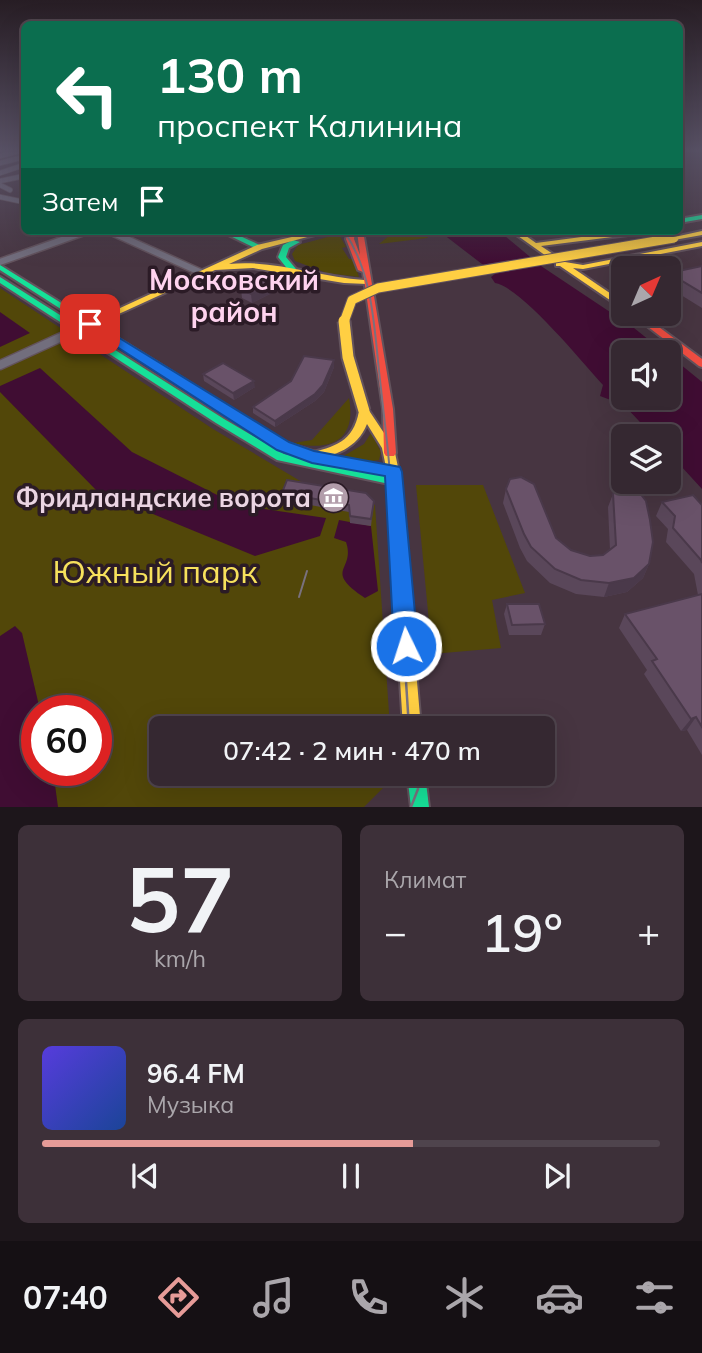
<!DOCTYPE html>
<html lang="ru">
<meta charset="utf-8">
<style>
:root{--surface:#352831;--page:#3d3039;--text:#f1f3f6;--muted:#aaa6ab;--line:#4f444d;--accent:#e69b98}
body{margin:0;font-family:Mulish,sans-serif;background:var(--page);color:var(--text);height:100vh;display:flex;flex-direction:column;font-size:26px;white-space:nowrap}
*{box-sizing:border-box;margin:0}
p{font-size:23px;color:var(--muted)}
.icon{flex:none;width:38px;height:38px;fill:none;stroke:currentColor;stroke-width:2;stroke-linecap:round;stroke-linejoin:round}
.map{position:relative;height:807px;overflow:hidden}
.details{display:flex;flex-direction:column;gap:18px;padding:18px;background:#1d161b;flex:1}
.details>*{flex:none}
.guide{position:absolute;left:21px;top:21px;width:662px;height:214px;border-radius:10px;box-shadow:0 7px 28px #0002,0 0 0 2px var(--line);background:#0b6e4f;color:#fff;overflow:hidden}
.needle{width:46px;rotate:44deg}
.tools{position:absolute;left:611px;top:256px;display:grid;gap:14px}
.tools a{display:grid;place-items:center;width:70px;height:70px;border-radius:10px;background:var(--surface);box-shadow:0 7px 28px #0002,0 0 0 2px var(--line);font-size:35px}
.speed{position:absolute;left:21px;top:695px;display:flex;gap:14px;font-size:35px;font-weight:700;text-align:center}
.speed>*{display:grid;place-content:center;width:91px;height:91px;border-radius:50%;background:var(--surface);box-shadow:0 7px 28px #0002,0 0 0 2px var(--line);line-height:1}
.speed .limit{border:10px solid #d22;background:#fff;color:#111}
.pin{position:absolute;display:grid;place-items:center;width:60px;height:60px;color:#fff;margin:-30px;border-radius:14px;box-shadow:0 4px 10px #0006}
.me{position:absolute;width:77px;margin:-38px;rotate:356deg;stroke-linejoin:round;filter:drop-shadow(0 0 5px #0008)}
.turn{display:flex;align-items:center;gap:24px;height:147px;padding:0 21px;font-size:32px}
.turn .icon{width:91px;height:91px;stroke-width:2.5}
.turn b{display:block;font-size:49px;line-height:60px}
.then{display:flex;align-items:center;height:66px;padding:0 21px;background:#0003;gap:14px;font-size:26px}
.big{font-size:52px;font-weight:600;line-height:1.1}
.details .tile{flex:1;display:flex;flex-direction:column;justify-content:center;gap:10px;min-width:0;padding:0 24px;border-radius:10px;background:var(--page)}
.details .dial{align-items:center;gap:0}
.dial b{font-size:91px;line-height:1}
.song{display:flex;align-items:center;gap:21px}
.cover{width:84px;height:84px;border-radius:10px;background:linear-gradient(135deg,hsl(250 70% 55%),hsl(220 70% 35%))}
.played{height:7px;border-radius:4px;background:linear-gradient(90deg,var(--accent) 60%,var(--line) 60%)}
.keys{display:flex;justify-content:space-around;direction:ltr}
.heat{display:flex;justify-content:space-between;align-items:center;font-size:38px;direction:ltr}
.details .tiles{flex:1;display:grid;gap:18px;grid-template-columns:1fr 1fr}
.tile:last-child{grid-column:span 2}
.trip{position:absolute;left:149px;top:716px;width:406px;height:70px;border-radius:10px;background:var(--surface);box-shadow:0 7px 28px #0002,0 0 0 2px var(--line);font-weight:600;line-height:70px;text-align:center}
.dock{display:flex;height:112px;justify-content:space-around;align-items:center;background:#151014;color:var(--muted)}
.dock .icon{width:49px;height:49px}
.dock .on{color:var(--accent)}
.dock b{font-size:32px;color:var(--text)}
.map>svg:first-child{display:block}
</style>
<div class="map">
<svg width="702" height="807" viewBox="0 0 702 807">
<rect width="100%" height="100%" fill="#473541"/>
<g fill="#524709" fill-rule="evenodd">
<polygon points="395,231 429,231 433,233 427,238 379,244"/>
<polygon points="339,234 346,247 342,248 349,259 353,259 359,277 327,273 295,261 292,254 298,245"/>
<path d="M0 288 213 429 307 485 364 495 375 505 390 728H161V774H393V778L364 807H0ZM37 710H96V770H37Z"/>
<path d="M349 398C357 440 331 452 293 443L312 440Z"/>
<polygon points="371,433 381,452 379,460 365,462 340,458 364,444"/>
<polygon points="416,485 483,485 525,593 492,600 501,648 432,654"/>
</g>
<g fill="#400d33">
<path d="M439 231H499L541 266 634 328 664 352H623V397H668L669 355 702 382V489L669 453 668 436H653L624 405 600 396 603 385C583 363 521 287 495 283L491 277 495 274Z"/>
<polygon points="0,312 30,333 0,347"/>
<polygon points="40,368 132,452 237,505 326,518 320,536 255,556 97,491 0,392 0,386"/>
<path d="M339 520 371 526 378 591 365 598C322 569 356 571 346 542L334 538Z"/>
<polygon points="15,626 22,633 40,710 37,710 37,770 53,770 58,807 0,807 0,636"/>
</g>
<g fill="none" stroke-linecap="round" stroke-linejoin="round">
<defs>
<g id="street-far2">
<polyline points="0,156 19,151"/>
<polyline points="0,163 24,157"/>
<polyline points="0,173 24,165"/>
<polyline points="0,181 24,176"/>
<polyline points="0,185 10,190"/>
<polyline points="0,197 24,202"/>
</g>
<g id="street-far1">
<polyline points="109,231 202,273"/>
<polyline points="0,262 87,231"/>
</g>
<polyline id="street" points="0,365 79,329"/>
<g id="fast">
<polygon points="702,215 702,219 679,223 679,219"/>
<polygon points="220,231 229,231 264,247 257,249"/>
<polygon points="293,240 300,242 289,248 286,257 296,269 292,271 289,271 278,257 283,245"/>
<polygon points="0,265 287,443 325,455 327,458 322,462 352,468 350,465 352,462 356,461 397,469 399,472 397,475 393,476 383,474 398,478 400,481 398,484 394,485 277,460 216,423 0,283 0,277 224,419 284,454 314,460 279,449 0,270"/>
<polygon points="407,774 425,774 429,807 411,807"/>
</g>
<g id="slow">
<path d="M318 231H330L262 249 229 264C272 259 320 277 364 280L368 282 367 284 344 283 253 268 215 270 88 328H82L81 326 257 245Z"/>
<polygon points="511,231 519,231 536,243 627,231 647,231 644,233 541,246 565,262 583,265 702,242 702,246 583,269 573,268 623,302 623,309 560,266 556,266 556,263"/>
<polygon points="702,231 702,235 674,240 670,238"/>
<path d="M364 408 368 409 394 448 399 472 421 728H403L387 472 382 448 367 424C357 449 335 455 311 461L307 460 305 457 307 454C335 446 353 443 359 411Z"/>
</g>
<g id="jam">
<polygon points="349,231 355,231 354,239 360,255 357,231 363,231 393,409 396,453 394,456 386,456 384,453 383,409 363,272 358,270 346,239"/>
<polygon points="630,313 640,313 702,359 702,367 699,366"/>
</g>
</defs>
<use href="#street-far2" stroke="#63535d" stroke-width="6"/>
<use href="#street-far1" stroke="#63535d" stroke-width="9"/>
<use href="#street" stroke="#63535d" stroke-width="11"/>
<use href="#fast" stroke="#63535d" stroke-width="4"/>
<use href="#slow" stroke="#63535d" stroke-width="4"/>
<use href="#jam" stroke="#63535d" stroke-width="4"/>
<use href="#street-far2" stroke="#726e7d" stroke-width="4.5"/>
<use href="#street-far1" stroke="#726e7d" stroke-width="6"/>
<use href="#street" stroke="#726e7d" stroke-width="8"/>
<use href="#fast" fill="#16e098" fill-rule="evenodd"/>
<use href="#slow" fill="#ffcf43" fill-rule="evenodd"/>
<use href="#jam" fill="#f24e42" fill-rule="evenodd"/>
<g stroke="#79717e" stroke-width="2">
<path d="M344 231C374 275 374 329 380 380 389 455 396 529 401 604"/>
<polyline points="299,597 307,571"/>
</g>
<g stroke="#79717e" stroke-width="2.5">
<polyline points="401,603 409,728"/>
<polyline points="411,807 418,789 418,774"/>
</g>
<defs>
<polyline id="slow-bridge-far1" points="344,322 352,300 378,288 674,238"/>
<polyline id="slow-bridge" points="344,321 348,357 364,411"/>
</defs>
<use href="#slow-bridge-far1" stroke="#63535d" stroke-width="11" stroke-linecap="butt"/>
<use href="#slow-bridge" stroke="#63535d" stroke-width="15" stroke-linecap="butt"/>
<use href="#slow-bridge-far1" stroke="#ffcf43" stroke-width="9"/>
<use href="#slow-bridge" stroke="#ffcf43" stroke-width="11"/>
</g>
<g fill="#5a475a">
<polygon points="702,266 702,308 668,287 669,273"/>
<polygon points="241,289 274,292 252,303 242,298"/>
<polygon points="334,360 334,367 324,392 315,401 275,427 253,413 253,407"/>
<polygon points="203,374 255,387 234,400 204,381"/>
<polygon points="506,489 556,538 571,550 590,556 603,555 610,550 608,507 613,494 649,564 643,578 627,592 604,597 576,594 550,583 527,561 520,548 503,503"/>
<polygon points="282,493 374,501 371,526 350,523 349,512 282,500"/>
<polygon points="662,502 702,505 702,755 687,730 681,731 644,674 647,670 619,628 625,614 698,595 694,574 666,542 668,529 656,516"/>
<polygon points="507,604 545,624 541,635 509,635 504,614"/>
</g>
<g fill="#4a394a">
<polygon points="273,283 274,292 252,303 251,294"/>
<polygon points="334,360 334,367 324,392 315,401 275,427 275,421"/>
<polygon points="254,381 255,387 234,400 233,393"/>
<polygon points="649,564 643,578 627,592 604,597 609,583"/>
<polygon points="696,717 687,730 681,731 691,719"/>
</g>
<g fill="#695269" stroke="#4a394a" stroke-width="2">
<polygon points="702,266 702,293 669,273"/>
<polygon points="264,279 273,283 251,294 241,289"/>
<polygon points="304,356 334,360 323,385 315,394 275,421 253,407 291,381"/>
<polygon points="223,363 254,381 233,393 203,374"/>
<polygon points="521,477 534,484 556,538 571,550 590,556 603,555 616,545 613,494 623,488 639,492 646,501 650,520 653,542 649,564 634,578 609,583 581,580 555,569 531,547 524,534 506,489 510,479"/>
<polygon points="287,480 366,493 374,501 371,519 350,516 349,505 282,493"/>
<polygon points="693,495 702,505 702,563 701,560 673,528 675,516 662,502"/>
<polygon points="702,594 702,727 696,717 691,719 652,661 657,659 625,614"/>
<polygon points="507,604 539,604 545,624 512,625"/>
</g>
<linearGradient id="sky" x2="0" y2="1"><stop stop-color="#271d24"/><stop offset="0.57" stop-color="#585165"/><stop offset="1" stop-color="#585165" stop-opacity="0"/></linearGradient>
<rect width="702" height="264" fill="url(#sky)"/>
<polygon fill="#1a73e8" stroke="#114b97" stroke-width="2" points="90,320 289,442 314,451 400,467 402,472 418,646 414,653 406,656 398,653 394,646 385,476 312,463 277,450 86,327 84,324"/>
<defs>
<symbol id="museum-disc" viewBox="-11 -11 22 22"><circle r="9.5" fill="#b29daa" stroke="#2b1b26"/><path d="M0-6L6-3V-2H-6V-3ZM-5-1h2V3h-2ZM-1-1h2V3h-2ZM3-1h2V3H3ZM-6 4H6V6H-6Z" fill="#fff"/></symbol>
</defs>
<g fill-rule="evenodd">
<use href="#museum-disc" x="316" y="480" width="35" height="35"/>
</g>
<g text-anchor="middle" dominant-baseline="central" stroke-width="7" stroke-linejoin="round" paint-order="stroke">
<g font-size="26" font-weight="bold" fill="#ebd5e3" stroke="#2b1b26" text-anchor="end">
<text x="311" y="497">Фридландские ворота</text>
</g>
<g font-size="28" font-weight="bold" fill="#ffd3ef" stroke="#2b1b26">
<text x="234" y="279">Московский<tspan x="234" dy="32">район</tspan></text>
</g>
<g font-size="32" fill="#f7e15c" stroke="#2b1b26">
<text x="155" y="571">Южный парк</text>
</g>
</g>
</svg>
<div class="tools">
<a><svg class="needle" viewBox="-14 -14 28 28"><path d="M0-13l5 13h-10z" fill="#e53935"/><path d="M0 13l5-13h-10z" fill="#aaa6ab"/></svg></a>
<a><svg class="icon" aria-label="sound" viewBox="0 0 24 24"><path d="M4 9h4l5-4v14l-5-4H4zM17 9q2 3 0 6"/></svg></a>
<a><svg class="icon" aria-label="layers" viewBox="0 0 24 24"><path d="M12 4l9 5-9 5-9-5zM3 14l9 5 9-5"/></svg></a>
</div>
<div class="speed"><div class="limit">60</div></div>
<div class="pin" style="left:90px;top:324px;background:#d93025"><svg class="icon" aria-label="arrive" viewBox="0 0 24 24"><path d="M6 21V4h12l-3 4 3 4H6"/></svg></div>
<svg class="me" style="left:406px;top:646px" viewBox="-20 -20 40 40"><circle r="17" fill="#1a73e8" stroke="#fff" stroke-width="3"/><path d="M0-11L8 9 0 5-8 9z" fill="#fff"/></svg>
<div class="trip">07:42 · 2 мин · 470 m</div>
<div class="guide">
<div class="turn"><svg class="icon" aria-label="left" viewBox="0 0 24 24"><path d="M17 20v-9H6M10 6l-5 5 5 5"/></svg><div><b>130 m</b>проспект Калинина</div></div>
<div class="then">Затем<svg class="icon" aria-label="arrive" viewBox="0 0 24 24"><path d="M6 21V4h12l-3 4 3 4H6"/></svg></div>
</div>
</div>
<section class="details">
<div class="tiles">
<div class="tile dial"><b>57</b><p>km/h</p></div>
<div class="tile"><p>Климат</p>
<div class="heat"><a>−</a><b class="big">19°</b><a>+</a></div>
</div>
<div class="tile">
<div class="song"><i class="cover"></i><div><b>96.4 FM</b><p>Музыка</p></div></div>
<div class="played"></div>
<div class="keys"><svg class="icon" aria-label="previous" viewBox="0 0 24 24"><path d="M18 5L8 12l10 7zM5 5v14"/></svg><svg class="icon" aria-label="pause" viewBox="0 0 24 24"><path d="M8 5v14M16 5v14"/></svg><svg class="icon" aria-label="next" viewBox="0 0 24 24"><path d="M6 5l10 7-10 7zM19 5v14"/></svg></div>
</div>
</div>
</section>
<nav class="dock">
<b>07:40</b>
<svg class="icon on" aria-label="directions" viewBox="0 0 24 24"><path d="M12 3l9 9-9 9-9-9zM9 14v-3h6M13 9l2 2-2 2"/></svg>
<svg class="icon" aria-label="music" viewBox="0 0 24 24"><path d="M9 18V5l10-2v13"/><circle cx="6" cy="18" r="3"/><circle cx="16" cy="16" r="3"/></svg>
<svg class="icon" aria-label="phone" viewBox="0 0 24 24"><path d="M5 4h4l2 5-3 2q2 4 5 5l2-3 5 2v4C11 20 4 13 5 4z"/></svg>
<svg class="icon" aria-label="climate" viewBox="0 0 24 24"><path d="M12 3v18M4 7l16 10M4 17L20 7"/></svg>
<svg class="icon" aria-label="car" viewBox="0 0 24 24"><path d="M5 17H2v-5l4-1 3-4h7l3 4 3 1v5h-3M9 17h6M6 11h13"/><circle cx="7" cy="17" r="2"/><circle cx="17" cy="17" r="2"/></svg>
<svg class="icon" aria-label="filters" viewBox="0 0 24 24"><path d="M4 7h16M4 17h16"/><circle cx="9" cy="7" r="2"/><circle cx="15" cy="17" r="2"/></svg>
</nav>
